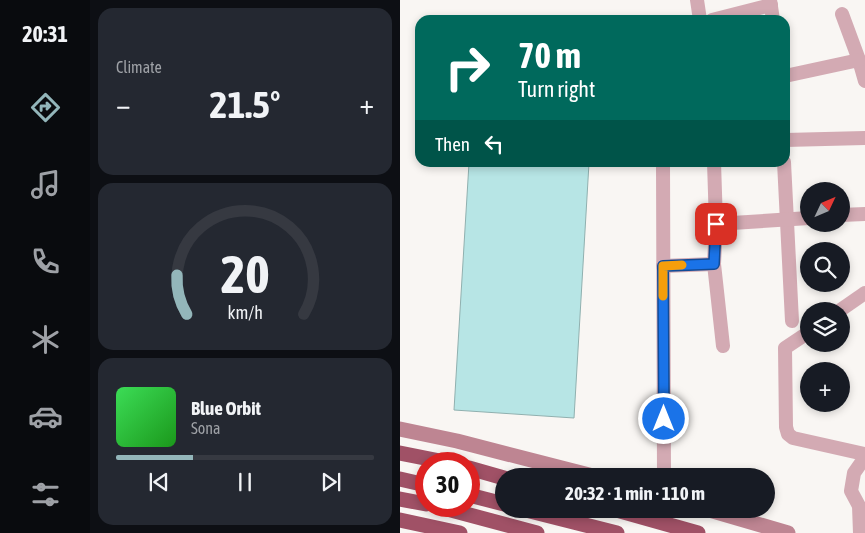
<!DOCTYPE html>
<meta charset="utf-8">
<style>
:root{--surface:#171b24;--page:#242831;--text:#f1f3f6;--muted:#9ea1a6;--line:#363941;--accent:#93b6ba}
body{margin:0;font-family:"Asap Condensed",sans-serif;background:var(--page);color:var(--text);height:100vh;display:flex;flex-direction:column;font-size:19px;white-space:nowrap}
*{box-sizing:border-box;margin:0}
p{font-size:16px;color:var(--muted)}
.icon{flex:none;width:28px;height:28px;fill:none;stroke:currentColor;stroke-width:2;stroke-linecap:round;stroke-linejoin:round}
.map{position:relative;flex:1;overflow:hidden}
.panel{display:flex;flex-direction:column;gap:8px;padding:8px;background:#0d0f14;width:310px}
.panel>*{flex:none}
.banner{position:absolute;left:15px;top:15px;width:375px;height:152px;border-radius:15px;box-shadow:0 2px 8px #0003;background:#00695c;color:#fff;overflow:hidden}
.needle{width:32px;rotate:46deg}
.buttons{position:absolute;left:400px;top:182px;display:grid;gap:10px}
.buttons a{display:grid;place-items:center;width:50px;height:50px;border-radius:50%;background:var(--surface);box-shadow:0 2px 8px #0003;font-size:25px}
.speed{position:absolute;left:15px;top:452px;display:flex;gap:10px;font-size:25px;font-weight:700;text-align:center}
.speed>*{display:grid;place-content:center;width:65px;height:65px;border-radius:50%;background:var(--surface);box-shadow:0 2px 8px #0003;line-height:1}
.speed .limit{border:8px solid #d22;background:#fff;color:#111}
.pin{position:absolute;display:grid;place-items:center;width:42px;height:42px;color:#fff;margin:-21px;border-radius:10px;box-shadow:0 2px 8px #0006}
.me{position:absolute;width:55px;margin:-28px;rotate:0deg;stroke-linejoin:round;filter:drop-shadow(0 0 4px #0008)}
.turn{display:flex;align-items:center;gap:18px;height:105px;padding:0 20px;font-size:22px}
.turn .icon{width:65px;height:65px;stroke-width:2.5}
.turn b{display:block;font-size:35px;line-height:42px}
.then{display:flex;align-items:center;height:48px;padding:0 20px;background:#0003;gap:10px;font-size:19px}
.big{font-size:38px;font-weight:700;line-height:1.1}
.panel .widget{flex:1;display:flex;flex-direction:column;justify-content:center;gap:8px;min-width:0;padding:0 18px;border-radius:15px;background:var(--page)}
.panel .dial{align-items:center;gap:0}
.dial svg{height:130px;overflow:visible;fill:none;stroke:var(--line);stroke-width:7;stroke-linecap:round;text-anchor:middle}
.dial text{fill:var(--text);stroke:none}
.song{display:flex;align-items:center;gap:15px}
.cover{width:60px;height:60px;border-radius:8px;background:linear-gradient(135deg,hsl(130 70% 55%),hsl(120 70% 35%))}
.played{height:5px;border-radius:2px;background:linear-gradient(90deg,var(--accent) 30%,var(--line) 30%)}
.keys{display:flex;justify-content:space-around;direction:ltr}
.heat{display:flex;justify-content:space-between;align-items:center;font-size:28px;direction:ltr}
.trip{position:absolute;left:95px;top:468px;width:280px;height:50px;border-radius:25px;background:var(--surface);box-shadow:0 2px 8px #0003;font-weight:700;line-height:50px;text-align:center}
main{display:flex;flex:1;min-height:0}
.tabs{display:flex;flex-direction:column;width:90px;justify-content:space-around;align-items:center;background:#090b0e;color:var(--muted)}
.tabs .icon{width:35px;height:35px}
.tabs .selected{color:var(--accent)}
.tabs b{font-size:22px;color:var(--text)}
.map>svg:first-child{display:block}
</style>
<main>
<nav class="tabs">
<b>20:31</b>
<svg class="icon selected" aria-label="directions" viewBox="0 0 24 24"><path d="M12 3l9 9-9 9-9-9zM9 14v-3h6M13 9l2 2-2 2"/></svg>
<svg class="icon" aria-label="music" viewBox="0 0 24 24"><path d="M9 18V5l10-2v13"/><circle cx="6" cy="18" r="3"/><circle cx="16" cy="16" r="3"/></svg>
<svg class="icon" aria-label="phone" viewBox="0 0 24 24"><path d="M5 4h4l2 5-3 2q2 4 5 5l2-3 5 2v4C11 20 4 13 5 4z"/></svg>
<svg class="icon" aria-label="climate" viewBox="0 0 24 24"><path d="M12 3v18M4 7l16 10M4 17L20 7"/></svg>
<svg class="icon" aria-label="car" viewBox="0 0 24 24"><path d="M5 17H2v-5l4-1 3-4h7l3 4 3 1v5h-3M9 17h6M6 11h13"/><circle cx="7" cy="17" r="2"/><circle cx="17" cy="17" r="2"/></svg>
<svg class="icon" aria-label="filters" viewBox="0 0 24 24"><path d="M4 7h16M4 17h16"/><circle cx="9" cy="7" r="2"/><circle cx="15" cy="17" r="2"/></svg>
</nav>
<section class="panel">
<div class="widget"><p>Climate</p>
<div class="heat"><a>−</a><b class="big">21.5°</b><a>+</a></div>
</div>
<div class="widget dial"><svg viewBox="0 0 100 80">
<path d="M14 69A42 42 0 1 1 86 69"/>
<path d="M14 69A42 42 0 0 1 8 45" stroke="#93b6ba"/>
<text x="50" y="56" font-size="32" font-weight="700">20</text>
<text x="50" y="72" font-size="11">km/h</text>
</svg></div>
<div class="widget">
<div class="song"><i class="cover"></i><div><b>Blue Orbit</b><p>Sona</p></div></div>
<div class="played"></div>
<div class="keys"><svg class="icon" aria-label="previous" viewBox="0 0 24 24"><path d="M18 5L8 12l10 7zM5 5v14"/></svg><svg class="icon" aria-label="pause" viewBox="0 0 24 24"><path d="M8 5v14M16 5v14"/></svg><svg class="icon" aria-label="next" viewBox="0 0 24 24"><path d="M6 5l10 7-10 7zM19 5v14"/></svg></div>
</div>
</section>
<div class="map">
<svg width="465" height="533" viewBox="0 0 465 533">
<rect width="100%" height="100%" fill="#f9f6f3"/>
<polygon fill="#b7e5e5" stroke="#90b0af" points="69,163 189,163 174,418 54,410"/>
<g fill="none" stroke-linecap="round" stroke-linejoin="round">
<g stroke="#d3aab3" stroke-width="14">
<polyline points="297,0 300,20"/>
<polyline points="370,0 373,20"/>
<polyline points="442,14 459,60 465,81"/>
<polyline points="312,20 371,5"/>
<polyline points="385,76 459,60"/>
<polyline points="385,140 465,138"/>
<polyline points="263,162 264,476"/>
<polyline points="314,162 316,224 314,264 323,346"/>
<polyline points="384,162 392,321"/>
<polyline points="441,215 465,214"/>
<polyline points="316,224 409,218"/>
<polyline points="263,266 314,264"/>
<polyline points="439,311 465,293"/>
<polyline points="409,332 385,348 386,427 388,434 393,438 464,454 461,463 454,473 451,491 459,506 460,533"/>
</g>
<g stroke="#be8592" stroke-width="15">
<polyline points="0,429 57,441 193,476"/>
<polyline points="306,509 388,533"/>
</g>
<g stroke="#a05166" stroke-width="15">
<polyline points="0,453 55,464"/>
<polyline points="69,468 104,478"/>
<polyline points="0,479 26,485"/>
<polyline points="69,495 104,504"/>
<polyline points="0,499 26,504"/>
<polyline points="36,506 137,533"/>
<polyline points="122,509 217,533"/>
<polyline points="213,509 298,533"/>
<polyline points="0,520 60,533"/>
</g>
</g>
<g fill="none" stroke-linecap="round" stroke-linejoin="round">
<defs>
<polyline id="route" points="264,419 263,266 314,264 316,224"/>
</defs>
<use href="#route" stroke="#114b97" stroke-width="12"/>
<use href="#route" stroke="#1a73e8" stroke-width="9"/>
<polyline stroke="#f59e0b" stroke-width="9" points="263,296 263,266 282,265"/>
</g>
</svg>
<div class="buttons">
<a><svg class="needle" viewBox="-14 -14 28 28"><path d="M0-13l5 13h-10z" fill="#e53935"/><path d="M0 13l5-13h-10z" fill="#9ea1a6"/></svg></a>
<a><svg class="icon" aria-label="search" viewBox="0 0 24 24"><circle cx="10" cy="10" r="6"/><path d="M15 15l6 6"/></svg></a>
<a><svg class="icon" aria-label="layers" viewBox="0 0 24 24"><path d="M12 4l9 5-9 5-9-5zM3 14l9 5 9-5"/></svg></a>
<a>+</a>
</div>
<div class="speed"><div class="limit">30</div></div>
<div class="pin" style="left:316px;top:224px;background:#d93025"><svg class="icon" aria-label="arrive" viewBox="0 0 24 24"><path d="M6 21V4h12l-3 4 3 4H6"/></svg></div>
<svg class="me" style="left:264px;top:419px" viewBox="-20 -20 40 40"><circle r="17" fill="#1a73e8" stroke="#fff" stroke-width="3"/><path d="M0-11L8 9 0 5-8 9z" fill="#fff"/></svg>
<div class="trip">20:32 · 1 min · 110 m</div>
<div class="banner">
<div class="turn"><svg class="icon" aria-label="right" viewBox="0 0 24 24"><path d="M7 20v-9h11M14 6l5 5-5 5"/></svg><div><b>70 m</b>Turn right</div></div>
<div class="then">Then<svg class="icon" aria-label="left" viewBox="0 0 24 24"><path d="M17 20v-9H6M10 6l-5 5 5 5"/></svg></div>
</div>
</div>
</main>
